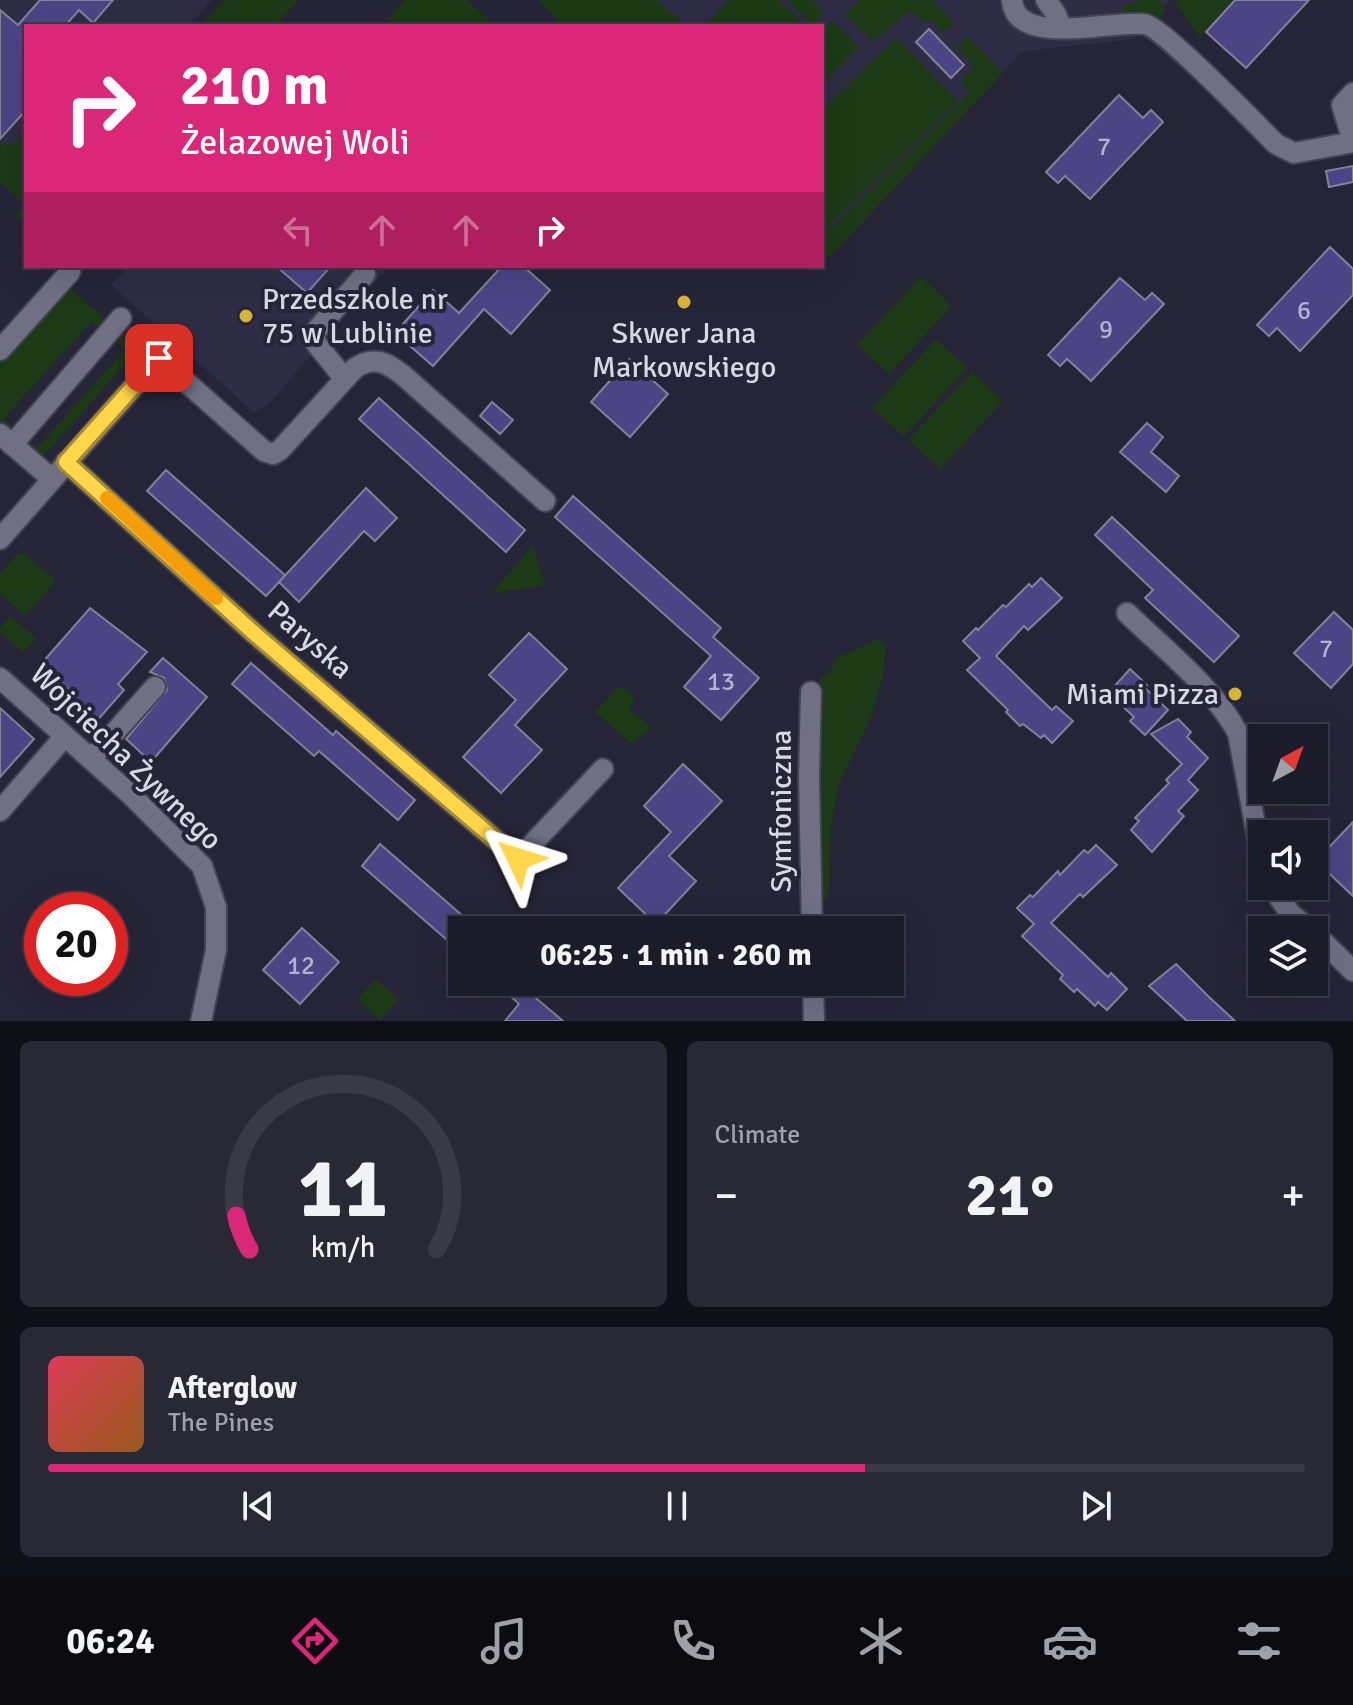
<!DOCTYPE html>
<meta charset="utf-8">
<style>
:root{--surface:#1c1b29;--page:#292835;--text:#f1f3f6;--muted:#a0a1a8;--line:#3a3946;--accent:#db2777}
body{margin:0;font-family:Signika,sans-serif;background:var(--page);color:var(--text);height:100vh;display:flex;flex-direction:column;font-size:30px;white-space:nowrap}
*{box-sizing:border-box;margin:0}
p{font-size:26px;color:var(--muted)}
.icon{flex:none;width:44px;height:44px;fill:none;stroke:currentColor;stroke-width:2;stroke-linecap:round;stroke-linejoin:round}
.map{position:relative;height:1021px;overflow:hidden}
.side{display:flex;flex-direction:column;gap:20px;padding:20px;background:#0f0f17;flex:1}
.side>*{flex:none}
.guide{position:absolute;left:24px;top:24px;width:800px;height:244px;border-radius:0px;box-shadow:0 8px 32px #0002,0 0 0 2px var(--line);background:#db2777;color:#fff;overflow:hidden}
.needle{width:52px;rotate:41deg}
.buttons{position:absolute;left:1248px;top:724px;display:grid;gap:16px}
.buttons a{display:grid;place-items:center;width:80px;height:80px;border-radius:0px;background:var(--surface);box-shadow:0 8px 32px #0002,0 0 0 2px var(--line);font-size:40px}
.speed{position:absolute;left:24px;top:892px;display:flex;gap:16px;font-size:40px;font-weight:700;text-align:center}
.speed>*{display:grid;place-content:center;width:104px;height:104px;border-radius:50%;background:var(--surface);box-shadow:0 8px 32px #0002,0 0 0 2px var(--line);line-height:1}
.speed .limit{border:12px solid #d22;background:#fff;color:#111}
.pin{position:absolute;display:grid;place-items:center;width:68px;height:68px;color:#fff;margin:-34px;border-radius:16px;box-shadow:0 4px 12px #0006}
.me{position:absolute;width:88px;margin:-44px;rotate:311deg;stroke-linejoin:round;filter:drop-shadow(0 0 6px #0008)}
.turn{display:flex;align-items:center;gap:28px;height:168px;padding:0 24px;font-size:36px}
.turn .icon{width:104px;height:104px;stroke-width:2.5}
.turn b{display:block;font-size:56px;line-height:68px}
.lanes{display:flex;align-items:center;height:76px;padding:0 24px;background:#0003;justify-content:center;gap:40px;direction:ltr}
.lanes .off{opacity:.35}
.big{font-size:60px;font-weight:700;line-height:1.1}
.side .widget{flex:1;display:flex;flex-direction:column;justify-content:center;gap:12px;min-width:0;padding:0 28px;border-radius:12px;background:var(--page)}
.side .dial{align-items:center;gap:0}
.dial svg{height:208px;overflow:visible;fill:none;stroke:var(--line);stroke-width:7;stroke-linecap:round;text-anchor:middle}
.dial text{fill:var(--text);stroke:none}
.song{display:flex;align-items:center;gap:24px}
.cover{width:96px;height:96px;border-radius:12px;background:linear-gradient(135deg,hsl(350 70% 55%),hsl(30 70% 35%))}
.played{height:8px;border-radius:4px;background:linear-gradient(90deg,var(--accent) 65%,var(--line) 65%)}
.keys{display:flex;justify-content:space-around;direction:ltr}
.heat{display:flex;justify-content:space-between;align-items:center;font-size:44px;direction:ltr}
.side .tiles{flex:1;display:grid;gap:20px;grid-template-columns:1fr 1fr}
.widget:last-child{grid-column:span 2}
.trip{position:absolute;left:448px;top:916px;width:456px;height:80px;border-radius:0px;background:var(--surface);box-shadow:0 8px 32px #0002,0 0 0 2px var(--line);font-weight:700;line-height:80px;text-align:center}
.tabs{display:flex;height:128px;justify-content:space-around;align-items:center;background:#0b0b10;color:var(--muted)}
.tabs .icon{width:56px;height:56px}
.tabs .selected{color:var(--accent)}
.tabs b{font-size:36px;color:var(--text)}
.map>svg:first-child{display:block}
</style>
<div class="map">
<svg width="1353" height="1021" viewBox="0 0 1353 1021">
<rect width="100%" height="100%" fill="#262437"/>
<g fill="#2f2d45">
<polygon points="0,0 211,0 189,26 26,26 26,186 0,163"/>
<polygon points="565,0 1170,0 1134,39 1023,51 845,241 822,234 822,26 593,26"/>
<polygon points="129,266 389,266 270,402 255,413 111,285"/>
</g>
<g fill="#1b3a15">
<polygon points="224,0 299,0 275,26 200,26"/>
<polygon points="405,0 467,0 495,26 395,26 388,19"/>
<polygon points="538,0 657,0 686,26 564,26"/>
<polygon points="729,0 778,0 807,26 705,26"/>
<polygon points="785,0 812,0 824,12 813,25"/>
<polygon points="859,0 933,0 954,24 943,32 930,19 923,21 909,11 877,39 871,40 845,15"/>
<polygon points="1136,0 1159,0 1165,9 1156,21 1121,13 1125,5 1136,4"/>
<polygon points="1178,0 1232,0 1200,37 1175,3"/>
<polygon points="833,20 859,47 822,84 822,43 826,39 822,32"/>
<polygon points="968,37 1003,73 845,241 830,256 822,256 822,224 829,230 970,93 960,81 975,66 956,47"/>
<polygon points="896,38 958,101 828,227 822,220 822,110"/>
<polygon points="26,131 26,213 20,220 15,215 24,204 0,182 0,142 3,145 15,143"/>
<polygon points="921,277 952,306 889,374 857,345"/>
<polygon points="68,287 102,316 103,323 100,328 92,321 4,418 13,427 10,430 0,427 0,361"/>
<polygon points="122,337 138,350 39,461 25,443 27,439 37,448 125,350 115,341"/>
<polygon points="936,339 967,368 904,437 872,408"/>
<polygon points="972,372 1003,401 940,469 908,440"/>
<polygon points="533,545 545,585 491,594"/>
<polygon points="18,553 24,553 53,578 55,582 28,613 23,614 0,594 0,574"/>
<polygon points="10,616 36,638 23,653 0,632 0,628"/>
<polygon points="878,639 885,645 884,672 872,715 839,785 831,827 828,900 820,901 820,676 829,675 835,659"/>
<polygon points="622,687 636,699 628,708 651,728 632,744 595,712 616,689"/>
<polygon points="376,979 399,999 380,1020 357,999"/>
</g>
<g fill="#4d4486" stroke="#828197" stroke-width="2">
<polygon points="40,0 113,0 93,23 79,10 65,26 26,26 26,110 0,139 0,10 18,25"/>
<polygon points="1235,0 1309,0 1246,68 1206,32"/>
<polygon points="929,29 964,65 951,78 916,42"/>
<polygon points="1119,95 1143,118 1151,110 1163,122 1090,199 1065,176 1058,183 1046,172"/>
<polygon points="1353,166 1353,182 1329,187 1326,171"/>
<polygon points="1330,247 1353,269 1353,295 1300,351 1277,328 1269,336 1257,325"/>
<polygon points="276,266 331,266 307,293"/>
<polygon points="502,266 523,266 550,290 511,334 484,309 433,366 395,333 433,290 459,313"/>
<polygon points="1120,278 1145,300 1152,293 1164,304 1091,381 1067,359 1060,366 1048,355"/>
<polygon points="629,359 668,394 630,437 591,402"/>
<polygon points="379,398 525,530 506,552 359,419"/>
<polygon points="492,402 513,420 500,434 480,416"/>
<polygon points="1147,423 1163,437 1151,452 1179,476 1166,492 1120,452"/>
<polygon points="166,470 285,575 279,582 366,488 397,518 375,541 364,531 299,602 279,582 266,596 147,491"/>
<polygon points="573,496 721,628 713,637 759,678 721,720 684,687 711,656 555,517"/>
<polygon points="1112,517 1239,636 1214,662 1145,598 1153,590 1095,535"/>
<polygon points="1041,578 1062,598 1028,630 1024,626 996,656 1052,710 1056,706 1073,721 1052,743 1044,735 1041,738 1023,724 1020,726 1006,712 1008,710 967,670 980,658 963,641 976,628 978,630 1003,605 1006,607 1029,584 1032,587"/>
<polygon points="90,608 147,652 118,684 124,690 94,724 65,699 72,692 41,664"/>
<polygon points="1334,612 1353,630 1353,664 1331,688 1294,653"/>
<polygon points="529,633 567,669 515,725 542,750 501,793 463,757 516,700 489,675"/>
<polygon points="163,658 207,697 151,762 126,739 167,690 164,678 150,672"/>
<polygon points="251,663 333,735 336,731 415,800 398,820 319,751 314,756 232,684"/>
<polygon points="1130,669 1147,685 1144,687 1168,710 1145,735 1130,721 1134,717 1116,700 1118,697 1111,690"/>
<polygon points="0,708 34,739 0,777"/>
<polygon points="1178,719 1191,732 1187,737 1208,758 1188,780 1198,790 1178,811 1184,816 1152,852 1131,830 1139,821 1135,818 1169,783 1166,780 1182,764 1151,734"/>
<polygon points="683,764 722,801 669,856 696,881 656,924 618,888 671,832 644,806"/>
<polygon points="1353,822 1353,896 1316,861"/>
<polygon points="380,844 479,930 462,930 462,953 362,866"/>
<polygon points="1096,845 1117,865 1083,897 1080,894 1051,923 1108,977 1111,973 1127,989 1107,1010 1098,1002 1095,1006 1077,989 1074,992 1060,979 1063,975 1022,936 1034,924 1017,908 1030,895 1033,897 1058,871 1060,875 1084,850 1088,853"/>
<polygon points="302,928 339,962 300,1004 263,970"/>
<polygon points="1176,964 1208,996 1235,1021 1187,1021 1149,986"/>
<polygon points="495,982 517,982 563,1021 505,1021 519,1004"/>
</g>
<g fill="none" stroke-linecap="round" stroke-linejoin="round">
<defs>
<g id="minor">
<path d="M1012 0C1015 48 1112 20 1144 24 1160 25 1258 126 1276 144L1294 153 1353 142"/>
<polyline points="1046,0 1056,14 1061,28"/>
<polyline points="1353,93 1342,105 1353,142"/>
<polyline points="0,350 70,272"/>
<polyline points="344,378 315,342 315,332 365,274"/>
<polyline points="0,434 52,479"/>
<polyline points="12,445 121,318"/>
<polyline points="66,462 255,634 518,859 603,769"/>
<path d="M0 539 159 358 264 451 273 454 280 450 355 368C374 355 388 363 404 376L545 501"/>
<path d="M1127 613C1165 650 1212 686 1238 733L1262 862"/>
<polyline points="0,678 130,794 202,866 216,907 216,950 201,1021"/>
<polyline points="811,692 809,776 812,930"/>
<polyline points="91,759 155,687"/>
<polyline points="0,811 65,736"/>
<polyline points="1271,886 1290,913 1310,930"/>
<polyline points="1314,933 1353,971"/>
<polyline points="813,982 814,1021"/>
</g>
</defs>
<use href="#minor" stroke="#434251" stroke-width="24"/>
<use href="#minor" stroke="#706f84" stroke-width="20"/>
</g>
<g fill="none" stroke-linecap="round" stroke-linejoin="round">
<defs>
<polyline id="route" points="159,358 66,462 255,634 518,859"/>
</defs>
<use href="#route" stroke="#a68a30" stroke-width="20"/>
<use href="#route" stroke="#ffd54a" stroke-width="14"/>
<polyline stroke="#f59e0b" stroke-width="14" points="107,498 216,598"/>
</g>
<g fill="#d6b534" stroke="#262437" stroke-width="3">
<circle cx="684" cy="302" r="8"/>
<circle cx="246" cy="316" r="8"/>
<circle cx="1235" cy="694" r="8"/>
</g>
<g text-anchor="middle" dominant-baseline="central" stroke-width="8" stroke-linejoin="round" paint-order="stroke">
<g font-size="26" fill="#b5b2cc">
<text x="1104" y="147">7</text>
<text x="1304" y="311">6</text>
<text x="1106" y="330">9</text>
<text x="1326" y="649">7</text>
<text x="721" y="682">13</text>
<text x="301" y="966">12</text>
</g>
<g font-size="30" fill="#d8d7e4" stroke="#262437" text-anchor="start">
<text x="262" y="299">Przedszkole nr<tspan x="262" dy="34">75 w Lublinie</tspan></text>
<text x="684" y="333" text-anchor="middle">Skwer Jana<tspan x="684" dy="34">Markowskiego</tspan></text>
<text x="1219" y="694" text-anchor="end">Miami Pizza</text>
</g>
<g font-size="30" fill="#d8d7e4" stroke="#262437">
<text transform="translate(310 640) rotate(41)">Paryska</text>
<text transform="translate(126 757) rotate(44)">Wojciecha Żywnego</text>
<text transform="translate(781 811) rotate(-90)">Symfoniczna</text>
</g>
</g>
</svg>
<div class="buttons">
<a><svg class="needle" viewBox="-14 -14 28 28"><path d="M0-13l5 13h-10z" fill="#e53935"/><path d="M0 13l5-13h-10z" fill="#a0a1a8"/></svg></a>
<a><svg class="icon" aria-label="sound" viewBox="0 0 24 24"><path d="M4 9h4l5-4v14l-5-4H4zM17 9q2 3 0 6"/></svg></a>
<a><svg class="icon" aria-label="layers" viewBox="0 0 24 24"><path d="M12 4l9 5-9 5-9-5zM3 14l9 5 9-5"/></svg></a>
</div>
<div class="speed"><div class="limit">20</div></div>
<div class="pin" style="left:159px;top:358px;background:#d93025"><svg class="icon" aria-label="arrive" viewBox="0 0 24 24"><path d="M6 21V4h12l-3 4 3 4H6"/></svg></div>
<svg class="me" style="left:518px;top:859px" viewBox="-20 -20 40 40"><path d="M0-17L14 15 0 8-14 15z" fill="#ffd54a" stroke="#fff" stroke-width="4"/></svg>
<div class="trip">06:25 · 1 min · 260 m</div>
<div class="guide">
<div class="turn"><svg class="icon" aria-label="right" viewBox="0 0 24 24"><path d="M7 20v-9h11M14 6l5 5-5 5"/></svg><div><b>210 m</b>Żelazowej Woli</div></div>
<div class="lanes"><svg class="icon off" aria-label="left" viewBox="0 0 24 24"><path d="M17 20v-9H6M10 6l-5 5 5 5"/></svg><svg class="icon off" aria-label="ahead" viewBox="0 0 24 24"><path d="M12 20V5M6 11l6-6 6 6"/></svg><svg class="icon off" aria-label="ahead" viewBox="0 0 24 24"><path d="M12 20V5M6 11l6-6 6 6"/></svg><svg class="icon" aria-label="right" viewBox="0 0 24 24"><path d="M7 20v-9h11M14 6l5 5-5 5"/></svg></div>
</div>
</div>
<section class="side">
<div class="tiles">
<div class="widget dial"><svg viewBox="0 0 100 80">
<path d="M14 69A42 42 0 1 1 86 69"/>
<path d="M14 69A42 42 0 0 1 9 56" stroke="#db2777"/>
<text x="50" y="56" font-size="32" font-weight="700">11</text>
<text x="50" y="72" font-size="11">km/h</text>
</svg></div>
<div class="widget"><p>Climate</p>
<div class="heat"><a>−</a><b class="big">21°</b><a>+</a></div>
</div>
<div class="widget">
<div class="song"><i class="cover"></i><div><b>Afterglow</b><p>The Pines</p></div></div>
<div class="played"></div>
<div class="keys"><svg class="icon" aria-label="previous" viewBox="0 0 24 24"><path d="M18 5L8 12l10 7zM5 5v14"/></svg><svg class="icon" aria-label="pause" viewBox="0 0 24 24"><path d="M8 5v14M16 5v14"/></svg><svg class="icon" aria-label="next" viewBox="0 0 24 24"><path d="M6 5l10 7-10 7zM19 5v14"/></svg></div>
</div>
</div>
</section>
<nav class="tabs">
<b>06:24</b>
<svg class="icon selected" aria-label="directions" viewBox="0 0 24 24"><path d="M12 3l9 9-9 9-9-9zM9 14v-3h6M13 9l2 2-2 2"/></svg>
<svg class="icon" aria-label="music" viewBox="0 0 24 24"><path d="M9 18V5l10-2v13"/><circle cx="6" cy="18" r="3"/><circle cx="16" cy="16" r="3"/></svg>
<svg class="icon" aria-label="phone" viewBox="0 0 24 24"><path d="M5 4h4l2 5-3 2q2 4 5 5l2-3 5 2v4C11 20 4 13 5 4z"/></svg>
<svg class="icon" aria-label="climate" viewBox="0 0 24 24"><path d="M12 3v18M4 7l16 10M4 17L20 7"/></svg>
<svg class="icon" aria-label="car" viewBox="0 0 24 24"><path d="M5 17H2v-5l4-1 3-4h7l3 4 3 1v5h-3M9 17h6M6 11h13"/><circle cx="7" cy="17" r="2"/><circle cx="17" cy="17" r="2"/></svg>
<svg class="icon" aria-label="filters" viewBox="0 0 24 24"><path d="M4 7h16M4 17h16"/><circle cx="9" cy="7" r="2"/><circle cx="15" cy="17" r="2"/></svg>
</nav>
